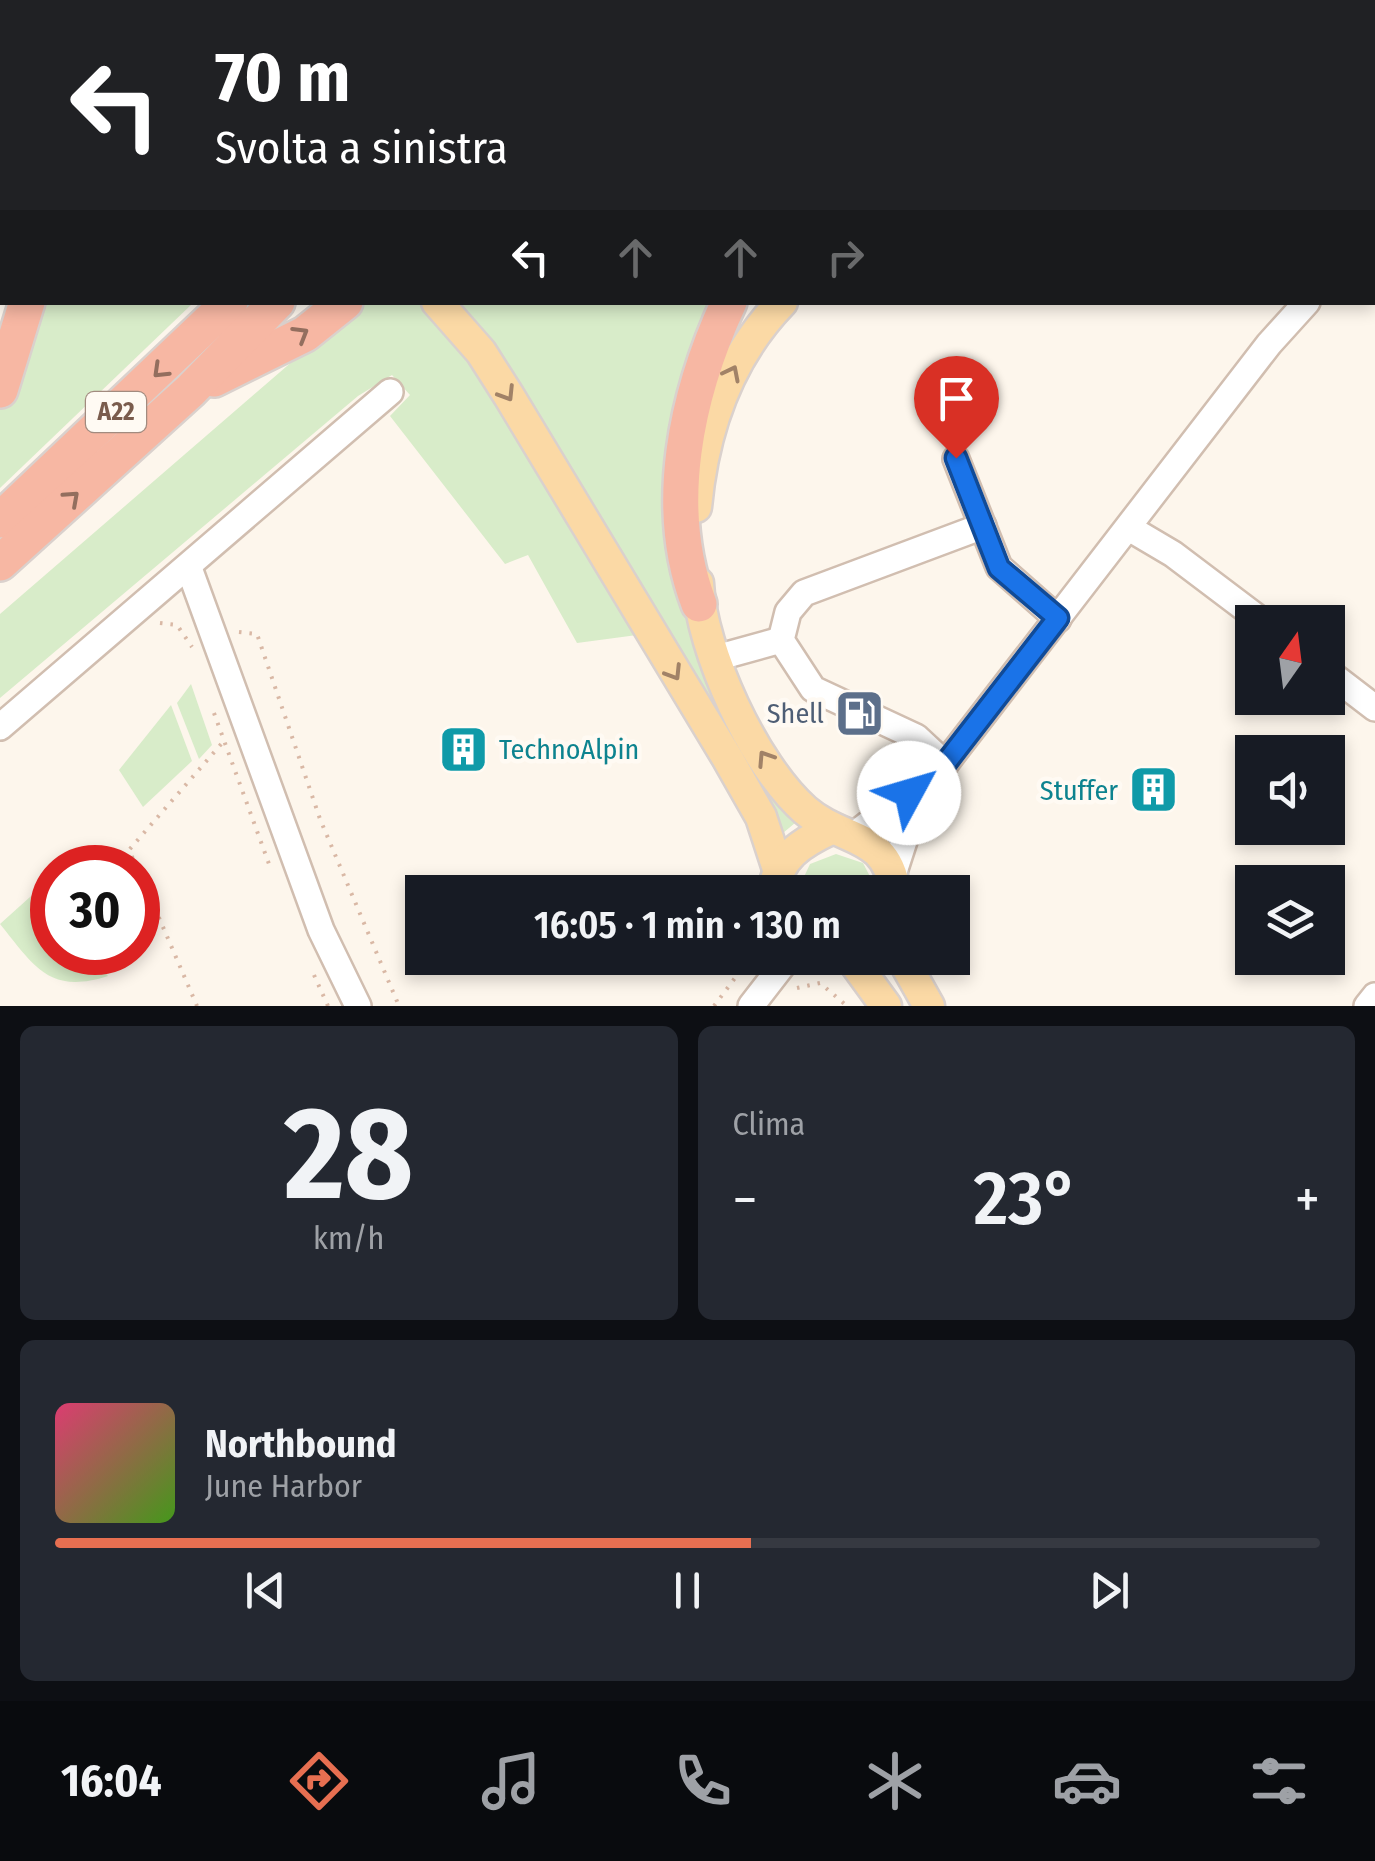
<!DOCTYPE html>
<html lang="it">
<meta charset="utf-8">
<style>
:root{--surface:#171b24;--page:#242831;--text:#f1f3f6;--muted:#9ea1a6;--line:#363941;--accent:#e76f51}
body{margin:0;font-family:"Fira Sans Condensed",sans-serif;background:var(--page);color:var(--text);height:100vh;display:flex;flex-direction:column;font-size:38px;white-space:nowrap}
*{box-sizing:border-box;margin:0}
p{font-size:32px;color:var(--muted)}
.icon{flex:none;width:55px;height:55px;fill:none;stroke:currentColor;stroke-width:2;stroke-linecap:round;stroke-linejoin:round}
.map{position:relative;height:1006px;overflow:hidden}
.sheet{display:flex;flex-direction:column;gap:20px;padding:20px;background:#0d0f14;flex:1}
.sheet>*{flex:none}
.hud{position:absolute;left:0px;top:0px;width:1375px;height:305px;box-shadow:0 5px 15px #0003;background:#202124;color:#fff;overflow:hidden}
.needle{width:65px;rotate:14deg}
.buttons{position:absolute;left:1235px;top:605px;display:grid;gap:20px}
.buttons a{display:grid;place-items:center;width:110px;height:110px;border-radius:0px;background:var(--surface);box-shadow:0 5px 15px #0003;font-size:50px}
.speed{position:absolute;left:30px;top:845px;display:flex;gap:20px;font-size:50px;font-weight:700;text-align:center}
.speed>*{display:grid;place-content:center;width:130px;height:130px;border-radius:50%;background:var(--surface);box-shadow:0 5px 15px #0003;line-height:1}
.speed .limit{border:15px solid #d22;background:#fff;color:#111}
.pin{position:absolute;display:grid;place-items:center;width:85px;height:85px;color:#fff;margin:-102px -42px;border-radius:50% 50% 50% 0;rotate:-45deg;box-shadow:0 0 10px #0007}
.pin .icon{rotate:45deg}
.me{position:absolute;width:110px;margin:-55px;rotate:51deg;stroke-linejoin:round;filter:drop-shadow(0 0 8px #0008)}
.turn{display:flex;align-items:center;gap:35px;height:210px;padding:0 50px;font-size:45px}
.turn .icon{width:130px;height:130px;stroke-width:2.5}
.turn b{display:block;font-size:70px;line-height:85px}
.lanes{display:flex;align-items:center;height:95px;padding:0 50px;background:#0003;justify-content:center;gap:50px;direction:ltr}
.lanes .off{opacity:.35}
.big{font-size:75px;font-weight:600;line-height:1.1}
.sheet .widget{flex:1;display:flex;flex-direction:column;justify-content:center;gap:15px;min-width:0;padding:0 35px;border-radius:15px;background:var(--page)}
.sheet .dial{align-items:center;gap:0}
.dial b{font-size:130px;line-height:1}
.song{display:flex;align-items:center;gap:30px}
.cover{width:120px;height:120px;border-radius:15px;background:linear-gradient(135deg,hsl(340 70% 55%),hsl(100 70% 35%))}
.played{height:10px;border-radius:5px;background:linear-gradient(90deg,var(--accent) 55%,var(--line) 55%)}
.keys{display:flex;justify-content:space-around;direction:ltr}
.heat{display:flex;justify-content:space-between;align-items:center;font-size:55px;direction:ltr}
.sheet .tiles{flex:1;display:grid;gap:20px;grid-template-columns:1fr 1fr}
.widget:last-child{grid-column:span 2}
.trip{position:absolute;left:405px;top:875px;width:565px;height:100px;border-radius:0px;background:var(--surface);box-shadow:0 5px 15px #0003;font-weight:600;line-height:100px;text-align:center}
.tab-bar{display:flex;height:160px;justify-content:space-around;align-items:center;background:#090b0e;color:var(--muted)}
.tab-bar .icon{width:70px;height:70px}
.tab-bar .current{color:var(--accent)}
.tab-bar b{font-size:45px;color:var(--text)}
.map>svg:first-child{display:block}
</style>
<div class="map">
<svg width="1375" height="1006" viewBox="0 0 1375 1006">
<rect width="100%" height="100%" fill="#fdf6ec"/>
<g fill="#d8ecc9">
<polygon points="182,0 473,0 471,2"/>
<polygon points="629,0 884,0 627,2"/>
<polygon points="39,303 193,303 0,488 0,410"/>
<polygon points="360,303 452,303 434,319 488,386 637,635 577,643 528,555 505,564 390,416 410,395 392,375 358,396 0,698 0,614"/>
<polygon points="458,303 726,303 711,338 693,611 801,818 777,838 495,348"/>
<polygon points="191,684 212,745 199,759 177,703"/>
<polygon points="171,705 192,761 143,807 119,770"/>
<polygon points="836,854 863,863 878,892 797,892 810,864"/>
<path d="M40 888 52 904V952L90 953 108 976C49 995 34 966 0 924Z"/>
</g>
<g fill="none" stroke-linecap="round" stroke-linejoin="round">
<defs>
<g id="minor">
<polyline points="1372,242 1375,240"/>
<polyline points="956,459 999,567 1058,619"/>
<polyline points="1129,528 1173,554 1263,622"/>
<polyline points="189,568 321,930 358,1006"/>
<polyline points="716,658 781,640"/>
<polyline points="1328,672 1375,708"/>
<polyline points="0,727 390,392"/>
<polyline points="854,835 945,764 1269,344 1307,302"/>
<polyline points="893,875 905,838 945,764 916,737 813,689 781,640 788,612 804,593 983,526"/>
<polyline points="751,1006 788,958"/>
<polyline points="1367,1006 1375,996"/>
</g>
<g id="major">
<polyline points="163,0 165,2"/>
<polyline points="1372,155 1375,155"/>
<polyline points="437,302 481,352 509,396 728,759 761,817 778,869"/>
<path d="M696 507C703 431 727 359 782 302"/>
<path d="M698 583C701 651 754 765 805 810 843 843 888 832 895 892"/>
<path d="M773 892C778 857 801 843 831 829"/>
<polyline points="851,958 886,1006"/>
<polyline points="902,958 929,1006"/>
</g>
<g id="highway">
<polyline points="31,0 31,2"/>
<polyline points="1072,0 1077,2"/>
<polyline points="1122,0 1129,2"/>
<polyline points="1219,0 1227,2"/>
<polyline points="522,2 524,0"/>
<polyline points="569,2 571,0"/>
<polyline points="898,2 899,0"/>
<polyline points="1372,5 1375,4"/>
<polyline points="1372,54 1375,54"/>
<polyline points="1372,86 1375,85"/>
<polyline points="214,379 305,334 345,302"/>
<polyline points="0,390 27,302"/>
<polyline points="0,520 230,302"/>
<polyline points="0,563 190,391 277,302"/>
<path d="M699 604C662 507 686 395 729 302"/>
</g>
</defs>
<use href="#minor" stroke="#d1beb0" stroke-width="30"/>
<use href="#major" stroke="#dad1cd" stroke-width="35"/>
<use href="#highway" stroke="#dad1cd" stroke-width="40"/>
<g stroke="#d9b8a5" stroke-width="4" stroke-dasharray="2.5 8" stroke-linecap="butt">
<polyline points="160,623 177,625 192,647"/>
<polyline points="239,632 257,634 320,819 399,1006"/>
<polyline points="214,713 269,864"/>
<polyline points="137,868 129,850 223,742"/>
<polyline points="138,869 197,1006"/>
<polyline points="314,975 328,1006"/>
<polyline points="797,988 820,983 847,1006"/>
<polyline points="714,1006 750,958"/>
</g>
<use href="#minor" stroke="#fff" stroke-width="25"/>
<use href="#major" stroke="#fbd9a5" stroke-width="30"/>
<use href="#highway" stroke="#f7b7a3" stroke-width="35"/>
</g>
<defs><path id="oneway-chevron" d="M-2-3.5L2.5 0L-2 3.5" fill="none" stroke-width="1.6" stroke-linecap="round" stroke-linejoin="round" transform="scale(2.5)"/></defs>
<g stroke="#936e5e">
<use href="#oneway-chevron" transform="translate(301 334) rotate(-31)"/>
<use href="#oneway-chevron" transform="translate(160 371) rotate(136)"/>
<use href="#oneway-chevron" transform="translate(72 498) rotate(-42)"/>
</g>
<g stroke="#a18267">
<use href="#oneway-chevron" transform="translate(732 373) rotate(-63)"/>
<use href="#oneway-chevron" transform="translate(507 394) rotate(58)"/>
<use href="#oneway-chevron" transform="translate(674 673) rotate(58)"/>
<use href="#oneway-chevron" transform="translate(765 758) rotate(-123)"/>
</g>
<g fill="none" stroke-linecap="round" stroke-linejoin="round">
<defs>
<polyline id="route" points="909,793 945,764 1058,618 999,568 956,458"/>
</defs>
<use href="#route" stroke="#114b97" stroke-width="25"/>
<use href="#route" stroke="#1a73e8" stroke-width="18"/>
</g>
<defs>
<symbol id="fuel-square" viewBox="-11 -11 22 22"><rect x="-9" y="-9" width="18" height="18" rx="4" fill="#5c6f8a" stroke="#fffaf3"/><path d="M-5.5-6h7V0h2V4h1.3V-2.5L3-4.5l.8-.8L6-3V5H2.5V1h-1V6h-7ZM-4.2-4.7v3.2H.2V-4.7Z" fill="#fff"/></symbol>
<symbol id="building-square" viewBox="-11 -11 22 22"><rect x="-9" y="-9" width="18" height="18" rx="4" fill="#0f9aa8" stroke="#fffaf3"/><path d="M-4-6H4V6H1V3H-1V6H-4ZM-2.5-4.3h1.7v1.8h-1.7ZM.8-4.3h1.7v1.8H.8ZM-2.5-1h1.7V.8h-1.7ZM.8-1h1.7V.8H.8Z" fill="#fff"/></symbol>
</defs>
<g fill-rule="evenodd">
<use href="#fuel-square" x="832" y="686" width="55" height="55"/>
<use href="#building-square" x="436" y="722" width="55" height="55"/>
<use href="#building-square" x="1126" y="762" width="55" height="55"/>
</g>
<g text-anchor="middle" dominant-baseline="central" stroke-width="9" stroke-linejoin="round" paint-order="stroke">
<rect fill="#fffaf3" stroke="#a28b7f" stroke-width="2.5" x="86" y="392" width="60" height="40" rx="8"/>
<g font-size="25" font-weight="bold" fill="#7a5c4d">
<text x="116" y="412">A22</text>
</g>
<g font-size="28" fill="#4e5e75" stroke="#fffaf3" text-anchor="end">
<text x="824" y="713">Shell</text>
</g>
<g font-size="28" fill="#0d838f" stroke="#fffaf3" text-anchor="start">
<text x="499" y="749">TechnoAlpin</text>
<text x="1118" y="790" text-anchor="end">Stuffer</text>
</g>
</g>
</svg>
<div class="buttons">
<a><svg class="needle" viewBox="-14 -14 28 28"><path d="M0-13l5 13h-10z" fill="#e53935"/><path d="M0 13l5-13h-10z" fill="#9ea1a6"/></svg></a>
<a><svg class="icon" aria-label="sound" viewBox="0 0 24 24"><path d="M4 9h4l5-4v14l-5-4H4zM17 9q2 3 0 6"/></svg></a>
<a><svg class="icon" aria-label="layers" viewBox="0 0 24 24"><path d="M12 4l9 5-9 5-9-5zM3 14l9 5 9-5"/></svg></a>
</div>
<div class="speed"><div class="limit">30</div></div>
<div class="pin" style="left:956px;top:458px;background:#d93025"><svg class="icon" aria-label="arrive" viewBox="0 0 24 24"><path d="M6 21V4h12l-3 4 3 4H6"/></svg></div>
<svg class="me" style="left:909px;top:793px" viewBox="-20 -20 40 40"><circle r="19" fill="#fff"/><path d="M0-13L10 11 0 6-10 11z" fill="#1a73e8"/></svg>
<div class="trip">16:05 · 1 min · 130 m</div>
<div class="hud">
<div class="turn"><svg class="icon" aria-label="left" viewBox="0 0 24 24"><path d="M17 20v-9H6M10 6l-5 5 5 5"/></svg><div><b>70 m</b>Svolta a sinistra</div></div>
<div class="lanes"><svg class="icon" aria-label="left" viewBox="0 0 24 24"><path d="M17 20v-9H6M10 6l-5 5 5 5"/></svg><svg class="icon off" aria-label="ahead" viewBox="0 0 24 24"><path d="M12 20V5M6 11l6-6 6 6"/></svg><svg class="icon off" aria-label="ahead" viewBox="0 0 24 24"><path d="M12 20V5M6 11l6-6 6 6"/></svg><svg class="icon off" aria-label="right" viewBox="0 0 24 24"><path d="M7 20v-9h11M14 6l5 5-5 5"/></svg></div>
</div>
</div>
<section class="sheet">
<div class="tiles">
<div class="widget dial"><b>28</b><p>km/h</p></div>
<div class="widget"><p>Clima</p>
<div class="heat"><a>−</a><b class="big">23°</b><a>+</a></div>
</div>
<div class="widget">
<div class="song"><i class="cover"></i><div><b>Northbound</b><p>June Harbor</p></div></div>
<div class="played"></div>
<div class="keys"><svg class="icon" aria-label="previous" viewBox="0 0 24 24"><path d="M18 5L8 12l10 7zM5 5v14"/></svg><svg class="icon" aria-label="pause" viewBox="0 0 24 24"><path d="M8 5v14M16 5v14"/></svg><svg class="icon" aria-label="next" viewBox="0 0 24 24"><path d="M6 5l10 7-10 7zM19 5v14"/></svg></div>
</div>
</div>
</section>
<nav class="tab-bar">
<b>16:04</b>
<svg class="icon current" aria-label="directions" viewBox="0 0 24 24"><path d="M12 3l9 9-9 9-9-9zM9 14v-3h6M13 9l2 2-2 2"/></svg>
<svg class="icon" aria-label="music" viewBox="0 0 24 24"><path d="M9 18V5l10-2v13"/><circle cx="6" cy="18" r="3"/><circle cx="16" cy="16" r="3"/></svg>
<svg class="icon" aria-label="phone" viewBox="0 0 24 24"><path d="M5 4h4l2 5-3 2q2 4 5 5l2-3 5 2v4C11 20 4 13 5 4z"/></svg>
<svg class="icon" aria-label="climate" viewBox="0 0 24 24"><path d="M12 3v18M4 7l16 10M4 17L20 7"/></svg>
<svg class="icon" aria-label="car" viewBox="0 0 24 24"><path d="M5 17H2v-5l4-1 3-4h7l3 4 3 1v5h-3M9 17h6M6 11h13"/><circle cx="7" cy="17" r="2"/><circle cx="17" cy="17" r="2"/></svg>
<svg class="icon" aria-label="filters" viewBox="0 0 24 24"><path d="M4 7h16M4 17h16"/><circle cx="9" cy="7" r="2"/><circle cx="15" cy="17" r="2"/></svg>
</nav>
